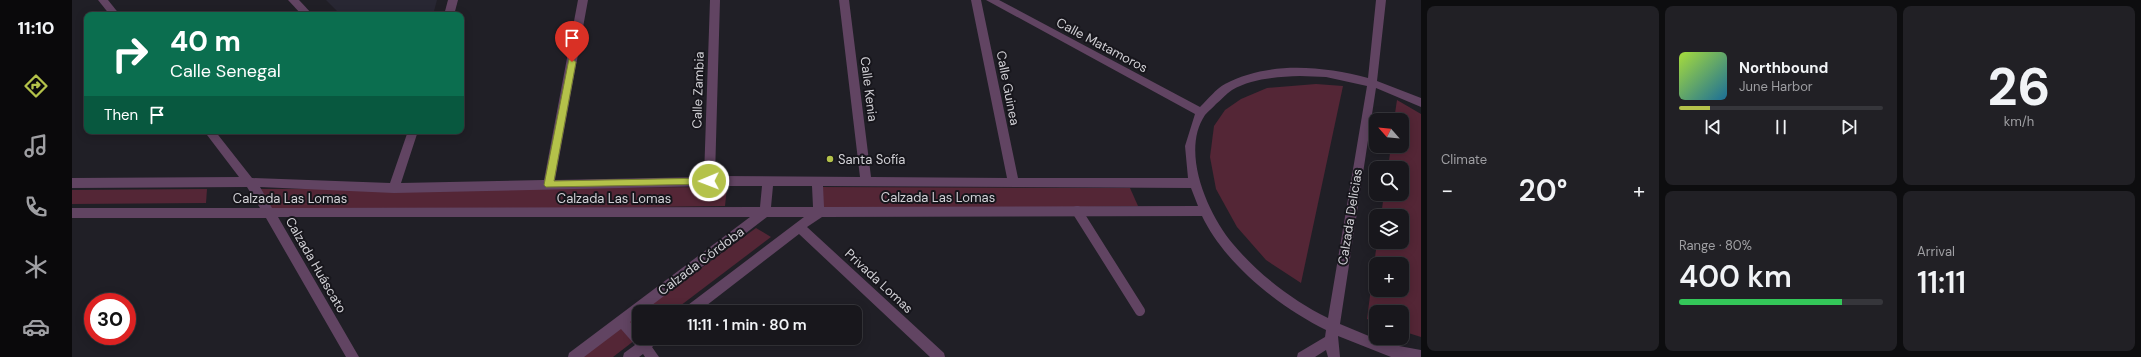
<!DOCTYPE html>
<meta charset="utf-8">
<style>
:root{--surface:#18171c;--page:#212025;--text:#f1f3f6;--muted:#9f9fa3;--line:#36363b;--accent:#b4c24a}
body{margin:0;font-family:"DM Sans",sans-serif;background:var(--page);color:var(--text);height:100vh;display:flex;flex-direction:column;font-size:15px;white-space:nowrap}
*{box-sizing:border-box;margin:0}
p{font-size:13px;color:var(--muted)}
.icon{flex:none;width:22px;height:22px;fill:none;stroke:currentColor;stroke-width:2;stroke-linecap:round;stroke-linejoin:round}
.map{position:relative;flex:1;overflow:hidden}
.sheet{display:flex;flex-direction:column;gap:6px;padding:6px;background:#0d0d0f;width:720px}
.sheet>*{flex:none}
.guide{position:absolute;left:12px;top:12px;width:380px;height:122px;border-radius:8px;box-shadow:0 2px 10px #0003,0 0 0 1px var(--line);background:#0b6e4f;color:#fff;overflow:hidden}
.needle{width:26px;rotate:297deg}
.fabs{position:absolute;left:1297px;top:113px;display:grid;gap:8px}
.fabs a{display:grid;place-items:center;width:40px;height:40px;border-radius:8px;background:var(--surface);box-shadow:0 2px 10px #0003,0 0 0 1px var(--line);font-size:20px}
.speed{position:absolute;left:12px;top:293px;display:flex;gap:8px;font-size:20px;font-weight:700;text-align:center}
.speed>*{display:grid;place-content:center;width:52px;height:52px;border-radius:50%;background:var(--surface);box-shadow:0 2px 10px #0003,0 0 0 1px var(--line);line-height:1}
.speed .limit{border:6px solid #d22;background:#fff;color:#111}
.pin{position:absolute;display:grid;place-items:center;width:34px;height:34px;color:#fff;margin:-41px -17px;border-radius:50% 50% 50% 0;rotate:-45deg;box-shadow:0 0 4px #0007}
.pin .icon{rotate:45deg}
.me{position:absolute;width:44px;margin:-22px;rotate:269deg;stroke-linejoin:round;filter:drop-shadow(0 0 3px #0008)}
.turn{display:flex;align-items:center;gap:14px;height:84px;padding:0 20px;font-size:18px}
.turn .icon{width:52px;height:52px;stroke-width:2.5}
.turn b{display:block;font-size:28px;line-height:34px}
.then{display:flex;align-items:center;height:38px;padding:0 20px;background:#0003;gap:8px;font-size:15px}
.big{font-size:30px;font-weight:600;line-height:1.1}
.sheet .card{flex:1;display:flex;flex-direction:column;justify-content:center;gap:6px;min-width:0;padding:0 14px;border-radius:8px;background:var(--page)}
.sheet .dial{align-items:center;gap:0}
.dial b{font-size:52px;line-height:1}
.song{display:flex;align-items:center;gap:12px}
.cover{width:48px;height:48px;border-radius:6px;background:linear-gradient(135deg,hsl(80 70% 55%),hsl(200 70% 35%))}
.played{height:4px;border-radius:2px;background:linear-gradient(90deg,var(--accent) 15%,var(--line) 15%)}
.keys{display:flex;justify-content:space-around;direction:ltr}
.heat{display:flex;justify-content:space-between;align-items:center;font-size:22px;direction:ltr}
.charge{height:6px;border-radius:3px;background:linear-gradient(90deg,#34c759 80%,var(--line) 0)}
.sheet .tiles{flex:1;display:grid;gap:6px;grid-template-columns:repeat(3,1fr)}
.card:first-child{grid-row:span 2}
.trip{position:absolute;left:560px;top:305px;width:230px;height:40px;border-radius:8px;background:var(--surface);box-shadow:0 2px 10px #0003,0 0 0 1px var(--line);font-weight:600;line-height:40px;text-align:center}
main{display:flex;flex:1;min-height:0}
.tabs{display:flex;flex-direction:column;width:72px;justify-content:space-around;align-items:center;background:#0a090b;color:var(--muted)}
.tabs .icon{width:28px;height:28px}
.tabs .active{color:var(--accent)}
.tabs b{font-size:18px;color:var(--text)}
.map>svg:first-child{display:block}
</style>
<main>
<nav class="tabs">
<b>11:10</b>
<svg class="icon active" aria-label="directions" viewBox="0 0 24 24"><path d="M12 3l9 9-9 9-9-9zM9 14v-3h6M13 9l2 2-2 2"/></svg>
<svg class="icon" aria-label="music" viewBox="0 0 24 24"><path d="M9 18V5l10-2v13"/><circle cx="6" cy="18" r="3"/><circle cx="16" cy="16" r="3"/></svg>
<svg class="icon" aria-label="phone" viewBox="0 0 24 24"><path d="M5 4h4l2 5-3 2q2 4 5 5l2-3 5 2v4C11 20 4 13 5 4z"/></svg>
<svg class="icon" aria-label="climate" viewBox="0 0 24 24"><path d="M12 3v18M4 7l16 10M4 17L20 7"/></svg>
<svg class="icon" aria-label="car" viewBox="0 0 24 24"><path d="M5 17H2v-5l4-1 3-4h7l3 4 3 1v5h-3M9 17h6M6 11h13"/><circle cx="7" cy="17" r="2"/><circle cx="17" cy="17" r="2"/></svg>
</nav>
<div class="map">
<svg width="1349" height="357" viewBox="0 0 1349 357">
<rect width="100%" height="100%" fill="#201f26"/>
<polygon fill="#282733" points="254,0 365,0 361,15 269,15"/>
<g fill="#542636" fill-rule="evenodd">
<polygon points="1244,84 1271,86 1229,283 1194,260 1165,227 1144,189 1138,157 1142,126 1153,110 1169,99 1195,88"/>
<path d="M1325 100 1349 114V337L1330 331V312H1304V322L1295 319 1305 242H1330V216H1309L1312 194H1330V168H1316L1319 146H1330V120H1322ZM1304 264H1330V290H1304Z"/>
<polygon points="655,187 653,206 197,212 183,189"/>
<polygon points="746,187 1058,188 1066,206 747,212"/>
<polygon points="135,189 134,203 0,204 0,190"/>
<polygon points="684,228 699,237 600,312 569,312"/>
<polygon points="567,314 567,337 541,357 507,357"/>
</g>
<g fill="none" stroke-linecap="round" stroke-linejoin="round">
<polyline stroke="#614462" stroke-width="10" points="1005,211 1068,311"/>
<g fill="#614462" fill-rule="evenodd">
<polygon points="26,0 36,0 48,15 38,15"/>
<polygon points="216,0 227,0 241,15 230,15"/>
<polygon points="376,0 386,0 382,15 372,15"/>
<path d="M506 0H516L483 180 632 177 638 0H648L643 176 788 177 767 0H777L799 177 935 178 899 0H909L946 178H1116L1113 146 1123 114 914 0H927L1128 107C1136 99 1144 89 1153 84 1197 61 1250 66 1296 78L1304 0H1314L1305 81 1349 98V107L1304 88 1268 324 1316 344 1349 350V357H1319L1266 336 1268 357H1256L1254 350 1243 357H1225L1226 353 1253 337 1254 330C1207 307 1153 264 1130 216L750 217 735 227 872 353 873 357H858L727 234 626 312H610L612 308 732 217H695L571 312H567V315L558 322 567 331V338H588L586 342 580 347 587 357H573L571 354 567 357H551L552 353 563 345 549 329 512 357H496L497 353 678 217H206L287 357H274L194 218H0V208H188L175 187 0 188V178L167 177 132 131H143L180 178 318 183 336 131H346L329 183 472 180ZM1228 76 1254 77 1295 86 1256 318C1221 301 1186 274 1161 244 1136 214 1108 152 1133 115 1136 111 1141 108 1144 104 1149 100 1154 94 1160 90 1180 78 1205 77 1228 76ZM637 186H690L688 207 200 208 188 187 322 193ZM701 186H740L741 207H699ZM751 186 1119 188 1126 206 752 207Z"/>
</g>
</g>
<polygon fill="#b4c24a" stroke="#757e30" points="497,59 500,59 504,62 482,181 637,178 642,181 641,184 474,187 472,185"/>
<circle fill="#b4c24a" stroke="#17161c" stroke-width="1.5" cx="758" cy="159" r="4"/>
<g text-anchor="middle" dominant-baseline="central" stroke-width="4" stroke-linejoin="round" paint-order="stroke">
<g font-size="13" fill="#d1d0d5" stroke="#17161c">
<text transform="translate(1030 45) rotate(28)">Calle Matamoros</text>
<text transform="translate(936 88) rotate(79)">Calle Guinea</text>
<text transform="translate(797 89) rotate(83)">Calle Kenia</text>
<text transform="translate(626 90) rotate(-88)">Calle Zambia</text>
<text x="866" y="197">Calzada Las Lomas</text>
<text x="218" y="198">Calzada Las Lomas</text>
<text x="542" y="198">Calzada Las Lomas</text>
<text transform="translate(1278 217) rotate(-81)">Calzada Delicias</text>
<text transform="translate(629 261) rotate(-37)">Calzada Córdoba</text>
<text transform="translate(244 265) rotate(60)">Calzada Huáscato</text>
<text transform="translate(807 281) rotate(43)">Privada Lomas</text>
</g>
<g font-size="13" fill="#d1d0d5" stroke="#17161c" text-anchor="start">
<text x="766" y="159">Santa Sofía</text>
</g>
</g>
</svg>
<div class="fabs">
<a><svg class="needle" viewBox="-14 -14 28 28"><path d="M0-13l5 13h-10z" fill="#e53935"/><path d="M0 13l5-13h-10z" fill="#9f9fa3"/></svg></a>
<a><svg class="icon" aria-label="search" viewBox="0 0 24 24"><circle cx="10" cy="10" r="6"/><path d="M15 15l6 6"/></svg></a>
<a><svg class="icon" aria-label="layers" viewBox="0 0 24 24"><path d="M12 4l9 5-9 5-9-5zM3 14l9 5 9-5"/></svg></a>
<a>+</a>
<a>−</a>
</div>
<div class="speed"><div class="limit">30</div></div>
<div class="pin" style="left:500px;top:62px;background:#d93025"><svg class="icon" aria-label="arrive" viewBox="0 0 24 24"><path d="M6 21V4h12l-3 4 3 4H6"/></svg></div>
<svg class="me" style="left:637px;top:181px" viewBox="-20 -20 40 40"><circle r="17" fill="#b4c24a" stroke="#fff" stroke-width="3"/><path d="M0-11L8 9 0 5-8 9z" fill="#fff"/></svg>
<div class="trip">11:11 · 1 min · 80 m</div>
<div class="guide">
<div class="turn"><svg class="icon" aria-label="right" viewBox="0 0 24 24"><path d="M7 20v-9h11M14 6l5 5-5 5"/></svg><div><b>40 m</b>Calle Senegal</div></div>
<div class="then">Then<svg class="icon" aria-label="arrive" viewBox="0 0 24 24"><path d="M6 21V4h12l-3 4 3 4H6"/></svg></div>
</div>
</div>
<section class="sheet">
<div class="tiles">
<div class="card"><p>Climate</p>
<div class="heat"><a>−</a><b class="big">20°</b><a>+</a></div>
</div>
<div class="card">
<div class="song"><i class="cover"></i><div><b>Northbound</b><p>June Harbor</p></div></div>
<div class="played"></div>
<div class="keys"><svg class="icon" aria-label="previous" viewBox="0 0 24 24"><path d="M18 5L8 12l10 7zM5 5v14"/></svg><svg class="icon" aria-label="pause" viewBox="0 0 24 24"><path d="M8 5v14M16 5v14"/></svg><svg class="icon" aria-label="next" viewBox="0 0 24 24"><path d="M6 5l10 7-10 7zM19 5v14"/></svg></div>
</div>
<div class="card dial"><b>26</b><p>km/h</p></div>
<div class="card"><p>Range · 80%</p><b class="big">400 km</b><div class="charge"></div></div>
<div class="card"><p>Arrival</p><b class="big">11:11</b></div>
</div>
</section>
</main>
